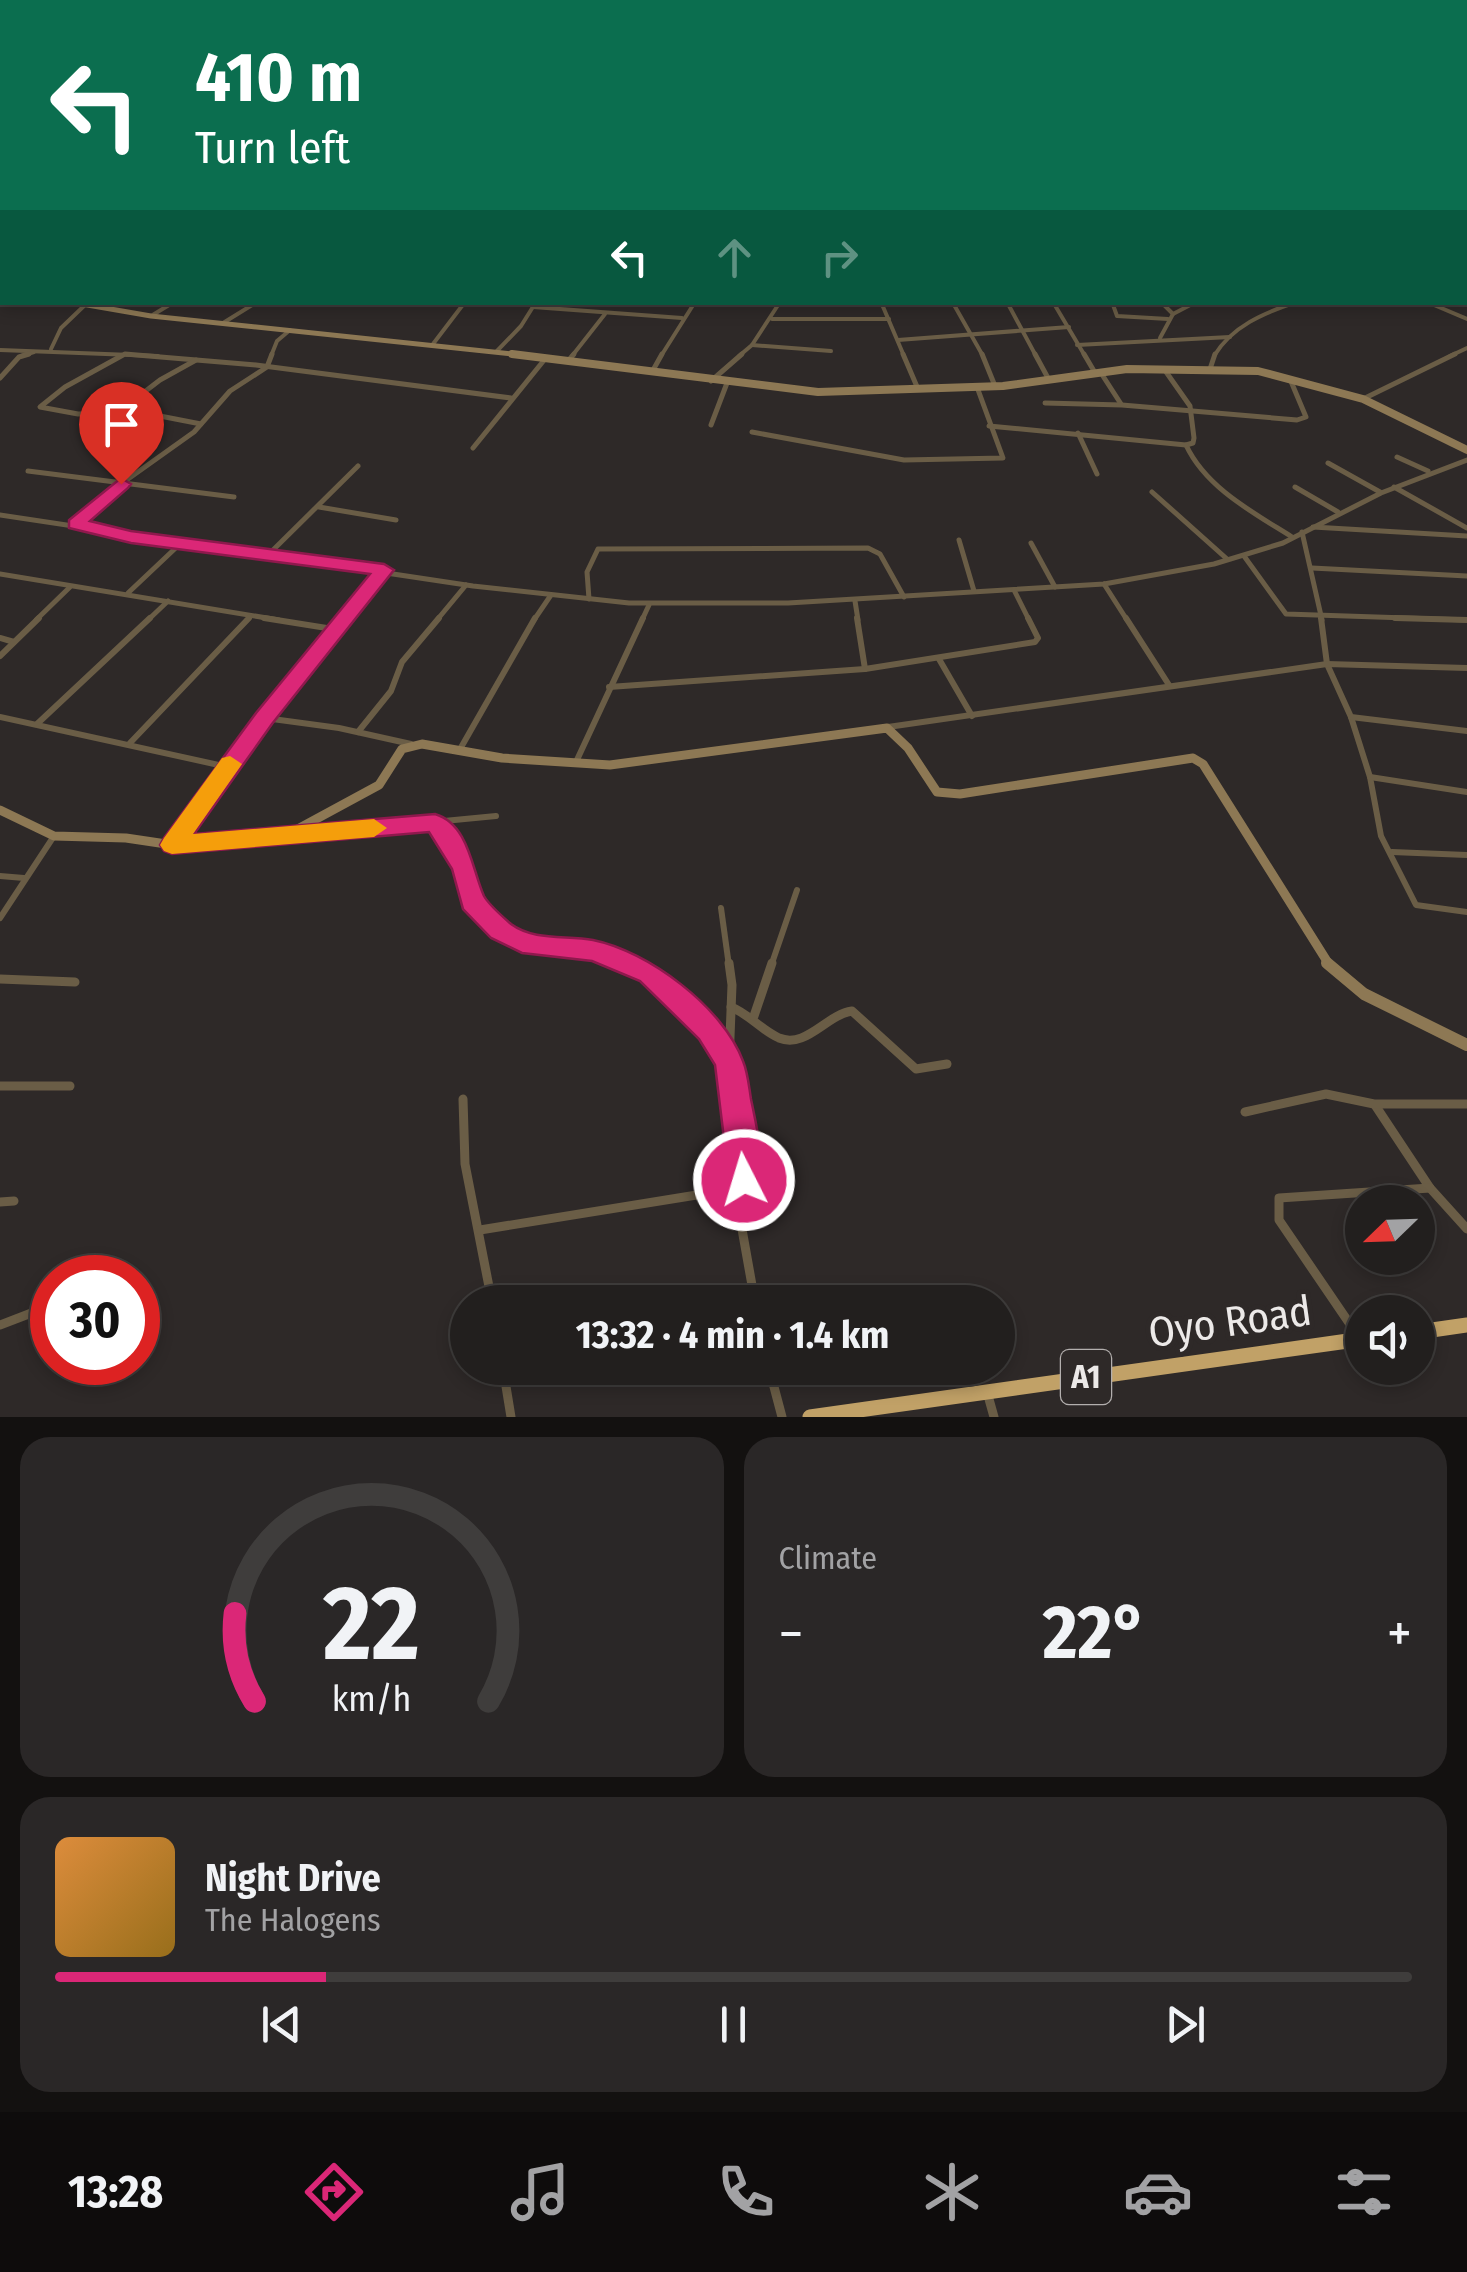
<!DOCTYPE html>
<meta charset="utf-8">
<style>
:root{--surface:#221f1e;--page:#2a2727;--text:#f1f3f6;--muted:#a2a2a4;--line:#3f3d3c;--accent:#db2777}
body{margin:0;font-family:"Fira Sans Condensed",sans-serif;background:var(--page);color:var(--text);height:100vh;display:flex;flex-direction:column;font-size:38px;white-space:nowrap}
*{box-sizing:border-box;margin:0}
p{font-size:32px;color:var(--muted)}
.icon{flex:none;width:55px;height:55px;fill:none;stroke:currentColor;stroke-width:2;stroke-linecap:round;stroke-linejoin:round}
.map{position:relative;height:1417px;overflow:hidden}
.panel{display:flex;flex-direction:column;gap:20px;padding:20px;background:#131110;flex:1}
.panel>*{flex:none}
.hud{position:absolute;left:0px;top:0px;width:1468px;height:305px;box-shadow:0 5px 15px #0003,0 0 0 2px var(--line);background:#0b6e4f;color:#fff;overflow:hidden}
.needle{width:65px;rotate:247deg}
.tools{position:absolute;left:1345px;top:1185px;display:grid;gap:20px}
.tools a{display:grid;place-items:center;width:90px;height:90px;border-radius:50%;background:var(--surface);box-shadow:0 5px 15px #0003,0 0 0 2px var(--line);font-size:50px}
.speed{position:absolute;left:30px;top:1255px;display:flex;gap:20px;font-size:50px;font-weight:700;text-align:center}
.speed>*{display:grid;place-content:center;width:130px;height:130px;border-radius:50%;background:var(--surface);box-shadow:0 5px 15px #0003,0 0 0 2px var(--line);line-height:1}
.speed .limit{border:15px solid #d22;background:#fff;color:#111}
.pin{position:absolute;display:grid;place-items:center;width:85px;height:85px;color:#fff;margin:-102px -42px;border-radius:50% 50% 50% 0;rotate:-45deg;box-shadow:0 0 10px #0007}
.pin .icon{rotate:45deg}
.me{position:absolute;width:110px;margin:-55px;rotate:355deg;stroke-linejoin:round;filter:drop-shadow(0 0 8px #0008)}
.turn{display:flex;align-items:center;gap:35px;height:210px;padding:0 30px;font-size:45px}
.turn .icon{width:130px;height:130px;stroke-width:2.5}
.turn b{display:block;font-size:70px;line-height:85px}
.lanes{display:flex;align-items:center;height:95px;padding:0 30px;background:#0003;justify-content:center;gap:50px;direction:ltr}
.lanes .off{opacity:.35}
.big{font-size:75px;font-weight:700;line-height:1.1}
.panel .tile{flex:1;display:flex;flex-direction:column;justify-content:center;gap:15px;min-width:0;padding:0 35px;border-radius:30px;background:var(--page)}
.panel .dial{align-items:center;gap:0}
.dial svg{height:260px;overflow:visible;fill:none;stroke:var(--line);stroke-width:7;stroke-linecap:round;text-anchor:middle}
.dial text{fill:var(--text);stroke:none}
.song{display:flex;align-items:center;gap:30px}
.cover{width:120px;height:120px;border-radius:15px;background:linear-gradient(135deg,hsl(30 70% 55%),hsl(40 70% 35%))}
.played{height:10px;border-radius:5px;background:linear-gradient(90deg,var(--accent) 20%,var(--line) 20%)}
.keys{display:flex;justify-content:space-around;direction:ltr}
.heat{display:flex;justify-content:space-between;align-items:center;font-size:55px;direction:ltr}
.panel .tiles{flex:1;display:grid;gap:20px;grid-template-columns:1fr 1fr}
.tile:last-child{grid-column:span 2}
.trip{position:absolute;left:450px;top:1285px;width:565px;height:100px;border-radius:50px;background:var(--surface);box-shadow:0 5px 15px #0003,0 0 0 2px var(--line);font-weight:700;line-height:100px;text-align:center}
.menu{display:flex;height:160px;justify-content:space-around;align-items:center;background:#0e0c0c;color:var(--muted)}
.menu .icon{width:70px;height:70px}
.menu .on{color:var(--accent)}
.menu b{font-size:45px;color:var(--text)}
.map>svg:first-child{display:block}
</style>
<div class="map">
<svg width="1467" height="1417" viewBox="0 0 1467 1417">
<rect width="100%" height="100%" fill="#2e2928"/>
<g fill="none" stroke-linecap="round" stroke-linejoin="round">
<g stroke="#6a5d46" stroke-width="2.5">
<polyline points="243,0 250,2"/>
<polyline points="961,0 982,2"/>
<polyline points="275,1 281,0"/>
<polyline points="16,2 20,0"/>
<polyline points="145,2 150,0"/>
<polyline points="190,2 195,0"/>
<polyline points="307,2 333,0"/>
<polyline points="389,2 397,0"/>
<polyline points="448,2 481,0"/>
<polyline points="618,2 625,2"/>
<polyline points="998,2 1002,0"/>
</g>
<g stroke="#6a5d46" stroke-width="4">
<polyline points="1465,218 1467,214"/>
<polyline points="881,302 904,356"/>
<polyline points="1007,302 1036,356"/>
<polyline points="1053,302 1085,356"/>
<polyline points="1112,302 1117,316 1168,319"/>
<polyline points="1143,302 1164,305 1173,314"/>
<polyline points="1427,302 1467,319"/>
<polyline points="953,303 983,356"/>
<polyline points="881,305 964,302"/>
<polyline points="533,307 682,318"/>
<polyline points="151,316 174,302"/>
<polyline points="772,319 889,319"/>
<polyline points="223,323 257,302"/>
<polyline points="1160,338 1173,314 1196,302"/>
<polyline points="898,340 1069,327"/>
<polyline points="433,344 465,302"/>
<polyline points="752,345 831,351"/>
<polyline points="1077,345 1230,337"/>
<polyline points="51,349 61,328 85,305"/>
<polyline points="0,350 158,356"/>
<polyline points="496,352 521,326 536,302"/>
<polyline points="21,356 34,352"/>
<polyline points="271,356 277,341 290,330"/>
<polyline points="572,356 605,314"/>
<polyline points="661,356 695,302"/>
<polyline points="739,356 752,345 780,302"/>
<path d="M1214 356C1232 326 1264 313 1296 302"/>
<polyline points="1450,356 1467,348"/>
</g>
<g stroke="#6a5d46" stroke-width="5">
<polyline points="125,354 256,365 511,398"/>
<polyline points="903,354 918,389"/>
<polyline points="982,354 995,386"/>
<polyline points="1035,354 1048,378"/>
<polyline points="1084,354 1094,371"/>
<polyline points="123,355 65,387 40,407 78,414 117,413 160,380 196,360"/>
<polyline points="568,361 574,354"/>
<path d="M1164 369 1190 406 1194 438 1193 443 1186 445C1206 488 1254 513 1292 537"/>
<polyline points="1210,369 1215,354"/>
<polyline points="652,372 662,354"/>
<polyline points="1101,373 1121,404"/>
<polyline points="0,378 19,357 29,354"/>
<polyline points="711,381 742,354"/>
<polyline points="1363,399 1455,354"/>
<polyline points="1045,403 1122,405 1297,420 1306,417 1290,379"/>
<polyline points="124,409 201,424"/>
<polyline points="711,425 727,383"/>
<polyline points="989,426 1186,445"/>
<polyline points="752,432 904,460 1003,458 977,387"/>
<polyline points="1078,433 1097,474"/>
<polyline points="473,448 545,359"/>
<polyline points="1397,457 1428,471"/>
<polyline points="1328,463 1380,492"/>
<polyline points="28,471 234,497"/>
<polyline points="1295,487 1338,512"/>
<polyline points="1394,487 1467,528"/>
<polyline points="1152,492 1227,559"/>
<polyline points="319,507 396,520"/>
<polyline points="0,515 473,586 629,603 788,603 1104,584 1214,564 1283,543 1381,493 1467,460"/>
<polyline points="77,523 121,484 194,432 230,391 267,367 272,354"/>
<polyline points="1313,527 1467,536"/>
<polyline points="1302,532 1322,620"/>
<polyline points="959,540 974,591"/>
<polyline points="1031,543 1055,587"/>
<polyline points="270,553 358,466"/>
<polyline points="1244,556 1286,614 1467,620"/>
<polyline points="1312,568 1467,576"/>
<polyline points="0,574 279,620"/>
<polyline points="1104,584 1127,620"/>
<polyline points="1014,590 1029,620"/>
<polyline points="128,593 182,542"/>
<polyline points="589,599 587,572 598,549 868,548 880,554 904,597"/>
<polyline points="855,601 858,620"/>
<polyline points="36,620 70,587"/>
<polyline points="148,620 168,601"/>
<polyline points="247,620 250,617"/>
<polyline points="343,620 384,570"/>
<polyline points="437,620 466,585"/>
<polyline points="534,620 551,595"/>
<polyline points="642,620 649,605"/>
</g>
<g stroke="#6a5d46" stroke-width="6">
<polyline points="264,618 333,629"/>
<polyline points="857,618 865,669"/>
<polyline points="1126,618 1169,685"/>
<polyline points="1321,618 1327,664 1351,717 1370,777 1381,836 1416,905 1467,912"/>
<polyline points="1395,618 1467,620"/>
<polyline points="0,638 14,642"/>
<polyline points="0,656 39,618"/>
<polyline points="939,659 972,716"/>
<polyline points="609,687 865,669 1035,642 1038,638 1028,618"/>
<polyline points="0,717 228,767"/>
<polyline points="1351,717 1467,731"/>
<polyline points="265,718 339,728 411,744"/>
<polyline points="37,724 150,618"/>
<polyline points="888,727 1327,664 1467,668"/>
<polyline points="358,732 391,691 402,662 439,618"/>
<polyline points="130,743 249,618"/>
<polyline points="459,751 535,618"/>
<polyline points="576,762 643,618"/>
<polyline points="1370,777 1467,792"/>
<path d="M435 823C457 852 464 890 487 917 521 956 585 941 630 966"/>
<polyline points="288,836 496,816"/>
<polyline points="173,844 264,718 345,618"/>
<polyline points="1392,852 1467,855"/>
<polyline points="0,876 24,878"/>
<polyline points="721,908 729,966"/>
<polyline points="0,918 54,836"/>
<polyline points="771,966 797,890"/>
</g>
<g stroke="#6a5d46" stroke-width="9">
<polyline points="626,963 682,1003 729,1062"/>
<polyline points="0,979 75,982"/>
<path d="M731 1007C749 1014 761 1030 779 1038 806 1049 826 1015 852 1011L916 1069 947 1064"/>
<polyline points="754,1016 772,963"/>
<polyline points="0,1086 70,1086"/>
<polyline points="463,1099 465,1164 492,1302"/>
<polyline points="1375,1105 1430,1188 1467,1229"/>
<polyline points="1245,1112 1326,1094 1374,1104 1467,1104"/>
<polyline points="735,1190 755,1302"/>
<polyline points="0,1202 14,1201"/>
<polyline points="480,1230 740,1188 745,1180 740,1118 729,1063 732,985 729,963"/>
<polyline points="0,1325 34,1312"/>
<polyline points="1358,1336 1279,1220 1279,1198 1430,1188"/>
<polyline points="503,1368 511,1417"/>
<polyline points="769,1368 782,1417"/>
<polyline points="987,1392 994,1417"/>
</g>
<polyline stroke="#8d7854" stroke-width="4" points="590,2 606,0"/>
<polyline stroke="#8d7854" stroke-width="5" points="70,302 151,316 532,356"/>
<polyline stroke="#8d7854" stroke-width="8" points="512,354 818,392 1003,386 1127,369 1258,371 1363,399 1467,450"/>
<polyline stroke="#8d7854" stroke-width="9" points="0,810 54,836 126,838 173,845 283,837 379,785 402,749 422,744 502,758 610,765 887,728 908,748 937,792 960,794 1193,758 1203,764 1330,966"/>
<polyline stroke="#8d7854" stroke-width="12" points="1327,963 1364,994 1467,1045"/>
<g stroke="#c1a167" stroke-width="15">
<polyline points="1418,1332 1467,1325"/>
<polyline points="810,1417 1362,1339"/>
</g>
</g>
<path fill="#db2777" stroke="#8e194d" stroke-width="2.5" d="M121 478 131 484 128 488 90 521 131 531 384 564 394 570 272 724 194 834 435 814C469 824 472 870 484 896 489 905 503 917 511 924 534 941 566 935 593 940 648 951 723 1007 743 1061 748 1073 749 1087 751 1099 756 1124 767 1166 756 1190L744 1194 733 1190 729 1180 715 1065 699 1039 640 981 592 961 522 953 491 938 463 909 452 869 429 832 172 854 164 851 160 845 164 838 256 713 370 574 131 543 69 528V520Z"/>
<polygon fill="#f59e0b" points="230,756 242,764 193,834 374,819 387,828 374,837 172,854 164,851 160,845 164,838 222,758"/>
<g text-anchor="middle" dominant-baseline="central" stroke-width="10" stroke-linejoin="round" paint-order="stroke">
<rect fill="#2e2928" stroke="#b3afae" stroke-width="2.5" x="1061" y="1350" width="50" height="54" rx="8"/>
<g font-size="32" font-weight="bold" fill="#ece9e8">
<text x="1086" y="1377">A1</text>
</g>
<g font-size="42" fill="#ece9e8" stroke="#2e2928">
<text transform="translate(1230 1322) rotate(-8)">Oyo Road</text>
</g>
</g>
</svg>
<div class="tools">
<a><svg class="needle" viewBox="-14 -14 28 28"><path d="M0-13l5 13h-10z" fill="#e53935"/><path d="M0 13l5-13h-10z" fill="#a2a2a4"/></svg></a>
<a><svg class="icon" aria-label="sound" viewBox="0 0 24 24"><path d="M4 9h4l5-4v14l-5-4H4zM17 9q2 3 0 6"/></svg></a>
</div>
<div class="speed"><div class="limit">30</div></div>
<div class="pin" style="left:121px;top:484px;background:#d93025"><svg class="icon" aria-label="arrive" viewBox="0 0 24 24"><path d="M6 21V4h12l-3 4 3 4H6"/></svg></div>
<svg class="me" style="left:744px;top:1180px" viewBox="-20 -20 40 40"><circle r="17" fill="#db2777" stroke="#fff" stroke-width="3"/><path d="M0-11L8 9 0 5-8 9z" fill="#fff"/></svg>
<div class="trip">13:32 · 4 min · 1.4 km</div>
<div class="hud">
<div class="turn"><svg class="icon" aria-label="left" viewBox="0 0 24 24"><path d="M17 20v-9H6M10 6l-5 5 5 5"/></svg><div><b>410 m</b>Turn left</div></div>
<div class="lanes"><svg class="icon" aria-label="left" viewBox="0 0 24 24"><path d="M17 20v-9H6M10 6l-5 5 5 5"/></svg><svg class="icon off" aria-label="ahead" viewBox="0 0 24 24"><path d="M12 20V5M6 11l6-6 6 6"/></svg><svg class="icon off" aria-label="right" viewBox="0 0 24 24"><path d="M7 20v-9h11M14 6l5 5-5 5"/></svg></div>
</div>
</div>
<section class="panel">
<div class="tiles">
<div class="tile dial"><svg viewBox="0 0 100 80">
<path d="M14 69A42 42 0 1 1 86 69"/>
<path d="M14 69A42 42 0 0 1 8 42" stroke="#db2777"/>
<text x="50" y="56" font-size="32" font-weight="700">22</text>
<text x="50" y="72" font-size="11">km/h</text>
</svg></div>
<div class="tile"><p>Climate</p>
<div class="heat"><a>−</a><b class="big">22°</b><a>+</a></div>
</div>
<div class="tile">
<div class="song"><i class="cover"></i><div><b>Night Drive</b><p>The Halogens</p></div></div>
<div class="played"></div>
<div class="keys"><svg class="icon" aria-label="previous" viewBox="0 0 24 24"><path d="M18 5L8 12l10 7zM5 5v14"/></svg><svg class="icon" aria-label="pause" viewBox="0 0 24 24"><path d="M8 5v14M16 5v14"/></svg><svg class="icon" aria-label="next" viewBox="0 0 24 24"><path d="M6 5l10 7-10 7zM19 5v14"/></svg></div>
</div>
</div>
</section>
<nav class="menu">
<b>13:28</b>
<svg class="icon on" aria-label="directions" viewBox="0 0 24 24"><path d="M12 3l9 9-9 9-9-9zM9 14v-3h6M13 9l2 2-2 2"/></svg>
<svg class="icon" aria-label="music" viewBox="0 0 24 24"><path d="M9 18V5l10-2v13"/><circle cx="6" cy="18" r="3"/><circle cx="16" cy="16" r="3"/></svg>
<svg class="icon" aria-label="phone" viewBox="0 0 24 24"><path d="M5 4h4l2 5-3 2q2 4 5 5l2-3 5 2v4C11 20 4 13 5 4z"/></svg>
<svg class="icon" aria-label="climate" viewBox="0 0 24 24"><path d="M12 3v18M4 7l16 10M4 17L20 7"/></svg>
<svg class="icon" aria-label="car" viewBox="0 0 24 24"><path d="M5 17H2v-5l4-1 3-4h7l3 4 3 1v5h-3M9 17h6M6 11h13"/><circle cx="7" cy="17" r="2"/><circle cx="17" cy="17" r="2"/></svg>
<svg class="icon" aria-label="filters" viewBox="0 0 24 24"><path d="M4 7h16M4 17h16"/><circle cx="9" cy="7" r="2"/><circle cx="15" cy="17" r="2"/></svg>
</nav>
